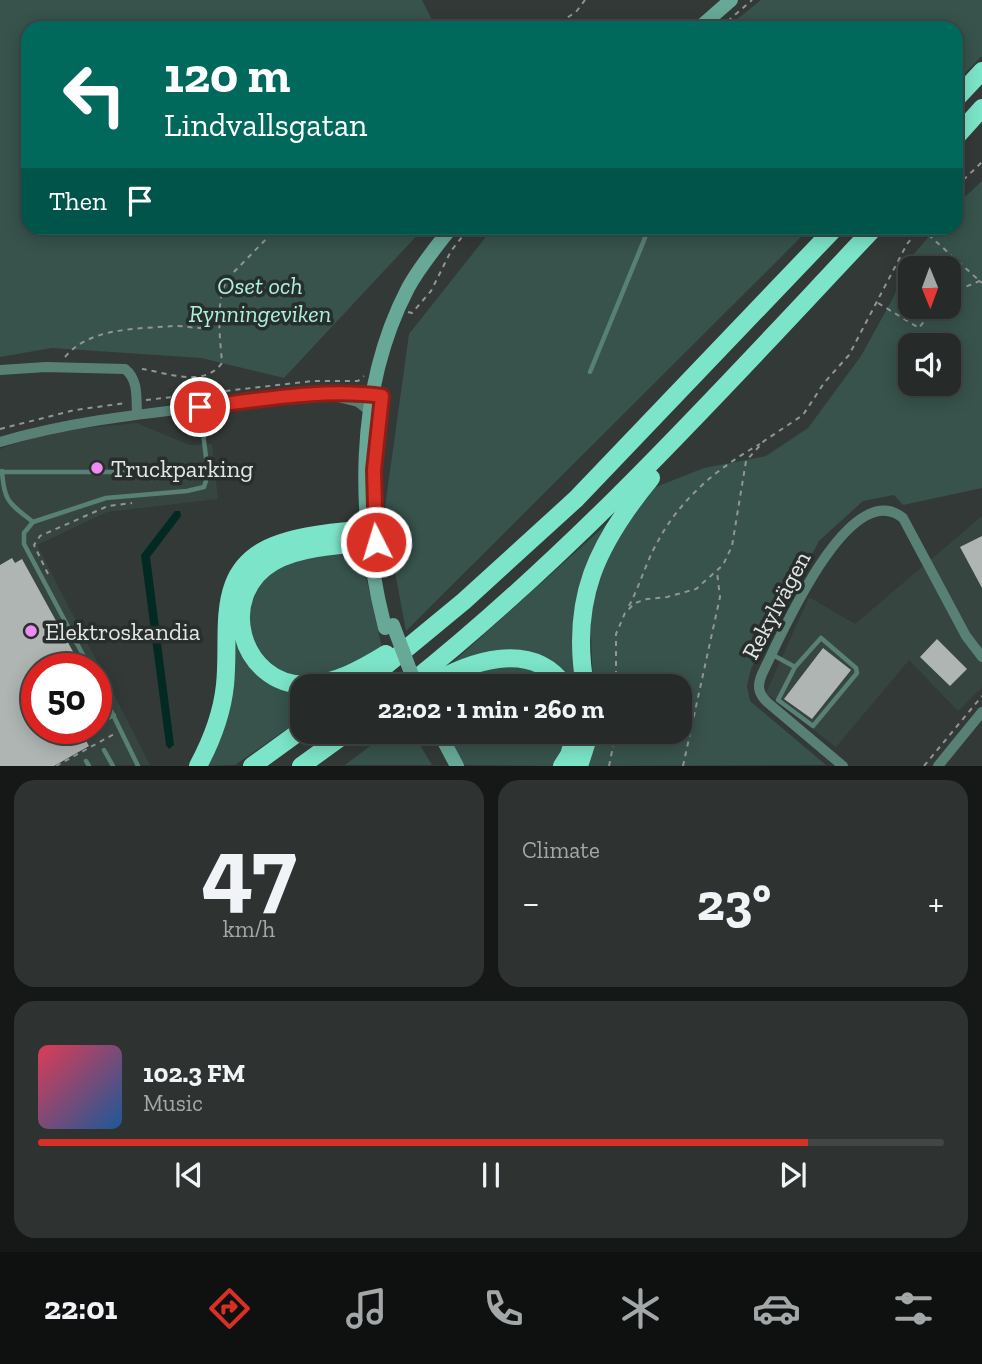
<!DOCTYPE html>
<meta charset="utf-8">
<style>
:root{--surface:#262b29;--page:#2e3331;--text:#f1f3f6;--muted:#a4a7a8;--line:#424746;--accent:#d93025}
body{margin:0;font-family:"Zilla Slab",serif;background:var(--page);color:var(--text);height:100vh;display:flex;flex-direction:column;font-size:26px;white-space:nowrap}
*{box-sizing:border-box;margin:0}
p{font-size:23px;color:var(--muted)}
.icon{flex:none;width:38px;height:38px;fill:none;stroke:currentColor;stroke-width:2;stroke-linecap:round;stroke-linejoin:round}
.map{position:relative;height:766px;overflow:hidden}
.side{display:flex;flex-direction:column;gap:14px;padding:14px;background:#151817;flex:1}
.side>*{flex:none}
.top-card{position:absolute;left:21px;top:21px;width:942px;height:214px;border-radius:21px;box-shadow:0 4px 18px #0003,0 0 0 2px var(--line);background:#00695c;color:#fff;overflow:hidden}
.needle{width:46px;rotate:179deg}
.tools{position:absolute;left:898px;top:256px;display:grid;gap:14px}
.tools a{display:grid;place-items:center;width:63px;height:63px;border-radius:14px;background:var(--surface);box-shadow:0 4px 18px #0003,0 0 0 2px var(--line);font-size:35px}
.speed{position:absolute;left:21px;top:653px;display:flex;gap:14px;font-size:35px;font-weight:700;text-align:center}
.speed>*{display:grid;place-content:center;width:91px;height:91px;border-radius:50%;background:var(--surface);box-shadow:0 4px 18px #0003,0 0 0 2px var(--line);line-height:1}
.speed .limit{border:10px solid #d22;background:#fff;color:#111}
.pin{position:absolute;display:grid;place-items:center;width:60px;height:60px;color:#fff;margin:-30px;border:4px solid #fff;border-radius:50%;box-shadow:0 2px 7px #0007}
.me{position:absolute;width:77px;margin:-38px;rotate:355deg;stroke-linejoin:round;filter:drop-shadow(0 0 5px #0008)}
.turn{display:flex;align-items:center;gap:24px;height:147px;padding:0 28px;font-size:32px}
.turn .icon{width:91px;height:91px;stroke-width:2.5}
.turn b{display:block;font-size:49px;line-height:60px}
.then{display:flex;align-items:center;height:66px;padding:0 28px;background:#0003;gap:14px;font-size:26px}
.big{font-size:52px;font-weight:700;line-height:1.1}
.side .card{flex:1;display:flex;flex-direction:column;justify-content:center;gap:10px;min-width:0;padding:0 24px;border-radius:21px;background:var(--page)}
.side .dial{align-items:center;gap:0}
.dial b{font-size:91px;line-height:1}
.song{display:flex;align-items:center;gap:21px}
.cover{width:84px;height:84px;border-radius:10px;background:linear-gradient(135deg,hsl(350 70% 55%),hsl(210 70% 35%))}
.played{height:7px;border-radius:4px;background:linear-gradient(90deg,var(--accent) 85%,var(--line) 85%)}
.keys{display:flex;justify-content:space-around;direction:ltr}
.heat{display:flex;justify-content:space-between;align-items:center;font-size:38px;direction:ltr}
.side .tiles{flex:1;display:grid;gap:14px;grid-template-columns:1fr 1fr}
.card:last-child{grid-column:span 2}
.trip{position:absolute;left:290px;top:674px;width:402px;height:70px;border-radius:21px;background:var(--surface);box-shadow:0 4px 18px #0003,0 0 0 2px var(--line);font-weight:700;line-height:70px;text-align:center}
.tab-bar{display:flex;height:112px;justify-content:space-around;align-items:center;background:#0f1110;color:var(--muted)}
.tab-bar .icon{width:49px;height:49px}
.tab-bar .on{color:var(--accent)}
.tab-bar b{font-size:32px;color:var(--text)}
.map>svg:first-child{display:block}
</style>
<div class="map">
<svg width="982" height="766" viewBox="0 0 982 766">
<rect width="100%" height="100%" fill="#323937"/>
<g fill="#374541" fill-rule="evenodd">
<path d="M137 423 189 445 212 444 218 499 107 512 37 545 150 765 0 766V449L29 438 66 430ZM37 668H96V728H37Z"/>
<polygon points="982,516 982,687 958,711 909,660 836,747 766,693 809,597 855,624"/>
</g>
<g fill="#37534b" fill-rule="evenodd">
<polygon points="0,0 422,0 436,28 28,28 28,228 424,228 284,378 201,358 52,348 0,357"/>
<polygon points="761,0 982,0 982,56 956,82 956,28 726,28"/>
<path d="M982 181V488L903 505 894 495 863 501 819 541 751 669 747 686 750 701 826 765 586 766 598 732H681V686H593L590 609 608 556 648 490 704 468 766 456 808 428 861 356 894 296 907 262 936 228H956V205ZM910 268H948V306H910ZM910 345H948V383H910Z"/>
<polygon points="493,228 810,228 406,631 384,514 409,334"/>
<path d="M609 522C575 590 571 610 579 686H573L550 662 442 672Z"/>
<path d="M348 554 358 558 364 568 382 648C362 660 341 672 318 677 249 689 221 595 284 564 302 555 328 556 348 554Z"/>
<path d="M234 622C242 669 255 685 303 691V718L235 765 204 766Z"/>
<polygon points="511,663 535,668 557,686 439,686 455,678"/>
<polygon points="389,732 412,732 432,765 345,765"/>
<polygon points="447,732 570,732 557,762 553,766 464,765"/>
</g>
<polygon fill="#032a22" points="175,511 180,511 181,516 150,557 174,745 169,749 166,745 141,555"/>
<g fill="#aeb5b3">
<polygon points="982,536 982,588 960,547"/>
<polygon points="12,558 15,563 22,559 82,668 37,668 37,728 79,728 89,746 54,766 0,766 0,565"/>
<polygon points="937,639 967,669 950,686 920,657"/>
<polygon points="823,648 851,670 812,719 784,699"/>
</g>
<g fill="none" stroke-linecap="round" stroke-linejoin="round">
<g stroke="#919694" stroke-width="2" stroke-dasharray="5 5" stroke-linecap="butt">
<polyline points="551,28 576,12 585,0"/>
<polyline points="720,28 752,0"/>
<polyline points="956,187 982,162"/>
<polyline points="921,228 982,283"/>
<polyline points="948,294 982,280"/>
<polyline points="878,303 919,328 936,306"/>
<polyline points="408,312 412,313 431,291 451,251 469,228"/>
<path d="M65 357C90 327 137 329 174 326 190 325 202 333 217 322"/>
<path d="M142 369C168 373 204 388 222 363 220 335 215 305 227 279L277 228"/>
<polyline points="146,400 313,381 358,381 364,376"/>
<polyline points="0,429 75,410 126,403"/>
<polyline points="48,574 34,545 40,536 108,506 132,503"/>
<path d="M629 606C640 585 646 562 658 541 681 498 719 467 760 444"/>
<polyline points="616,686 616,634 625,613 635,603 647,599 667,597 696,589 723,565 732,546 746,461 764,441 803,415 824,383 849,355 907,244 920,228"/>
<polyline points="56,766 116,733"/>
<polyline points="609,766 616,732"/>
<polyline points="683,766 720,597 717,572"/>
<polyline points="924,766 982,696"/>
</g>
<g stroke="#598074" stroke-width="4.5">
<polyline points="590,372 649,228"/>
<path d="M2 471C4 502 9 503 33 522"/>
<polyline points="0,472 187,472 207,465"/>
<polyline points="773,655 795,667 778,700 813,726 857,673 856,668 821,638 795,667"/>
<polyline points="90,668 24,544 24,533 33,522 106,498 187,491 204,487 208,474 200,408"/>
<polyline points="96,680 138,766"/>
<polyline points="96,724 114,715"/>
<polyline points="85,730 90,728"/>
<polyline points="104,750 113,766"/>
<polyline points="86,761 89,766"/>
</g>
<g stroke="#598074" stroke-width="10">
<path d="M0 370 46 367 125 369C139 380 136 399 137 414"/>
<polyline points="338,397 358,402 371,412"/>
<path d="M0 442C74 420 151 413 227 404 279 398 330 390 382 396"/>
<path d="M843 766 767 702C758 693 757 686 762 674 779 640 849 474 903 518L966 636 982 657"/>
<polyline points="938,766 982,712"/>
</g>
<g stroke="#68a896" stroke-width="14">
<polyline points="699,28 731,0"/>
<path d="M385 628C357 518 354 392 408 288 420 266 436 247 451 228"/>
<polyline points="439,732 457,766"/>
</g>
<g stroke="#7ce4c8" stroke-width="18">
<polyline points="956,99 982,71"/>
<polyline points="956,137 982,108"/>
<path d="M368 543C339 545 298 547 273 562 216 595 240 685 306 685 334 684 362 669 386 654"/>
<polyline points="361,686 464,601 576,499 835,228"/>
<path d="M407 686C578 550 724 387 874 228"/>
<path d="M427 686C468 662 531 638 565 686"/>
<path d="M585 686C570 599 597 544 651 478"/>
<path d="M198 766C212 740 222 714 225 685 231 629 211 566 281 543 307 534 339 532 366 529"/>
<polyline points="252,766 303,729"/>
<polyline points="301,766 348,732"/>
<polyline points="562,766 569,755 576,732"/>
<polyline points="579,766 590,732"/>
</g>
<polyline stroke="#68a896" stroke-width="14" points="393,625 416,686"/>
</g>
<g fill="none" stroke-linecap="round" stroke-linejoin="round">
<defs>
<path id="route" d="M200 407C260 400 322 388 382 396L374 470 376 542"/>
</defs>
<use href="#route" stroke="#8d1f18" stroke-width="18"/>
<use href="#route" stroke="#d93025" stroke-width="12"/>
</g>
<g fill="#ef8bf7" stroke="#282e2c" stroke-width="2.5">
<circle cx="97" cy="468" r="7"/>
<circle cx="31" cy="631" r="7"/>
</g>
<g text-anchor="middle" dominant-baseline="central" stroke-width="7" stroke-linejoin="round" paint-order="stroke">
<g font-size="24" font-style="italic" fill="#abf1dc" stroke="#282e2c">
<text x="260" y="285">Oset och<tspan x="260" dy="28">Rynningeviken</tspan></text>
</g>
<g font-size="24" fill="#e2e6e4" stroke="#282e2c" text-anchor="start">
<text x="111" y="468">Truckparking</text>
<text x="45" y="631">Elektroskandia</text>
</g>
<g font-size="24" fill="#e2e6e4" stroke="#282e2c">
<text transform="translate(776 605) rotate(-62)">Rekylvägen</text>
</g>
</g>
</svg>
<div class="tools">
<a><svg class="needle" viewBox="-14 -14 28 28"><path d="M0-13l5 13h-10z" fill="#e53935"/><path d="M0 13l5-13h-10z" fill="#a4a7a8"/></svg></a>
<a><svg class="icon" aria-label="sound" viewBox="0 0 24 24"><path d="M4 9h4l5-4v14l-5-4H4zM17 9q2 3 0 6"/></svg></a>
</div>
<div class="speed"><div class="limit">50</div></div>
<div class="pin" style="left:200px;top:407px;background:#d93025"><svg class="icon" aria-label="arrive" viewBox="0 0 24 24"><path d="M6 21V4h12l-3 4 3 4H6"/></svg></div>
<svg class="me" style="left:376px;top:542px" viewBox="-20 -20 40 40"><circle r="17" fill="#d93025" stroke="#fff" stroke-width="3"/><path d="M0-11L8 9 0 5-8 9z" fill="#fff"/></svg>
<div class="trip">22:02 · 1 min · 260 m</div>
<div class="top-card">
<div class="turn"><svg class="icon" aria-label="left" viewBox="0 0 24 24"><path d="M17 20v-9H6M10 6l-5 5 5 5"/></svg><div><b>120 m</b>Lindvallsgatan</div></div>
<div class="then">Then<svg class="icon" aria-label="arrive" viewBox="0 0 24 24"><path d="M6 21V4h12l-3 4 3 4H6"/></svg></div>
</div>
</div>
<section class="side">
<div class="tiles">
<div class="card dial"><b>47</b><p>km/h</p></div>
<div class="card"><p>Climate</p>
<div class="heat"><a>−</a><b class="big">23°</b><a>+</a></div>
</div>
<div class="card">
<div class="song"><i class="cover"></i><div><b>102.3 FM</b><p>Music</p></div></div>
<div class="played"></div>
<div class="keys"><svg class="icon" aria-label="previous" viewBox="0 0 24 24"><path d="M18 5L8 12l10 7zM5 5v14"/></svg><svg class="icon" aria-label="pause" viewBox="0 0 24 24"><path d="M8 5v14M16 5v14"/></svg><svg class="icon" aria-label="next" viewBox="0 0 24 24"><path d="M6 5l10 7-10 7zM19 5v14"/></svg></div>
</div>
</div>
</section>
<nav class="tab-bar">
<b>22:01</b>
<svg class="icon on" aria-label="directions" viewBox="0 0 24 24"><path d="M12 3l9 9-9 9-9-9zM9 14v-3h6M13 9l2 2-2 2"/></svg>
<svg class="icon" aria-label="music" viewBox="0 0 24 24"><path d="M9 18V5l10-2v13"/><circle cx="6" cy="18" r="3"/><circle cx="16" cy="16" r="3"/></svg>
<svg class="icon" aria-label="phone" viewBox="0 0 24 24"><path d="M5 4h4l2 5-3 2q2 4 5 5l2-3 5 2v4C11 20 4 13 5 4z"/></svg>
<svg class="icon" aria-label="climate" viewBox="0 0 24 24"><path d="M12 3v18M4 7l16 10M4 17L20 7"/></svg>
<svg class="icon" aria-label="car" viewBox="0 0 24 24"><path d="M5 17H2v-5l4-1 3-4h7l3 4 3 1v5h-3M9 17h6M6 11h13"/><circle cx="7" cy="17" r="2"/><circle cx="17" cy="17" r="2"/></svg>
<svg class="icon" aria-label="filters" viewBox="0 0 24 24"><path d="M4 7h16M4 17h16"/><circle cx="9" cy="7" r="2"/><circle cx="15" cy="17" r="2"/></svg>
</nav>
